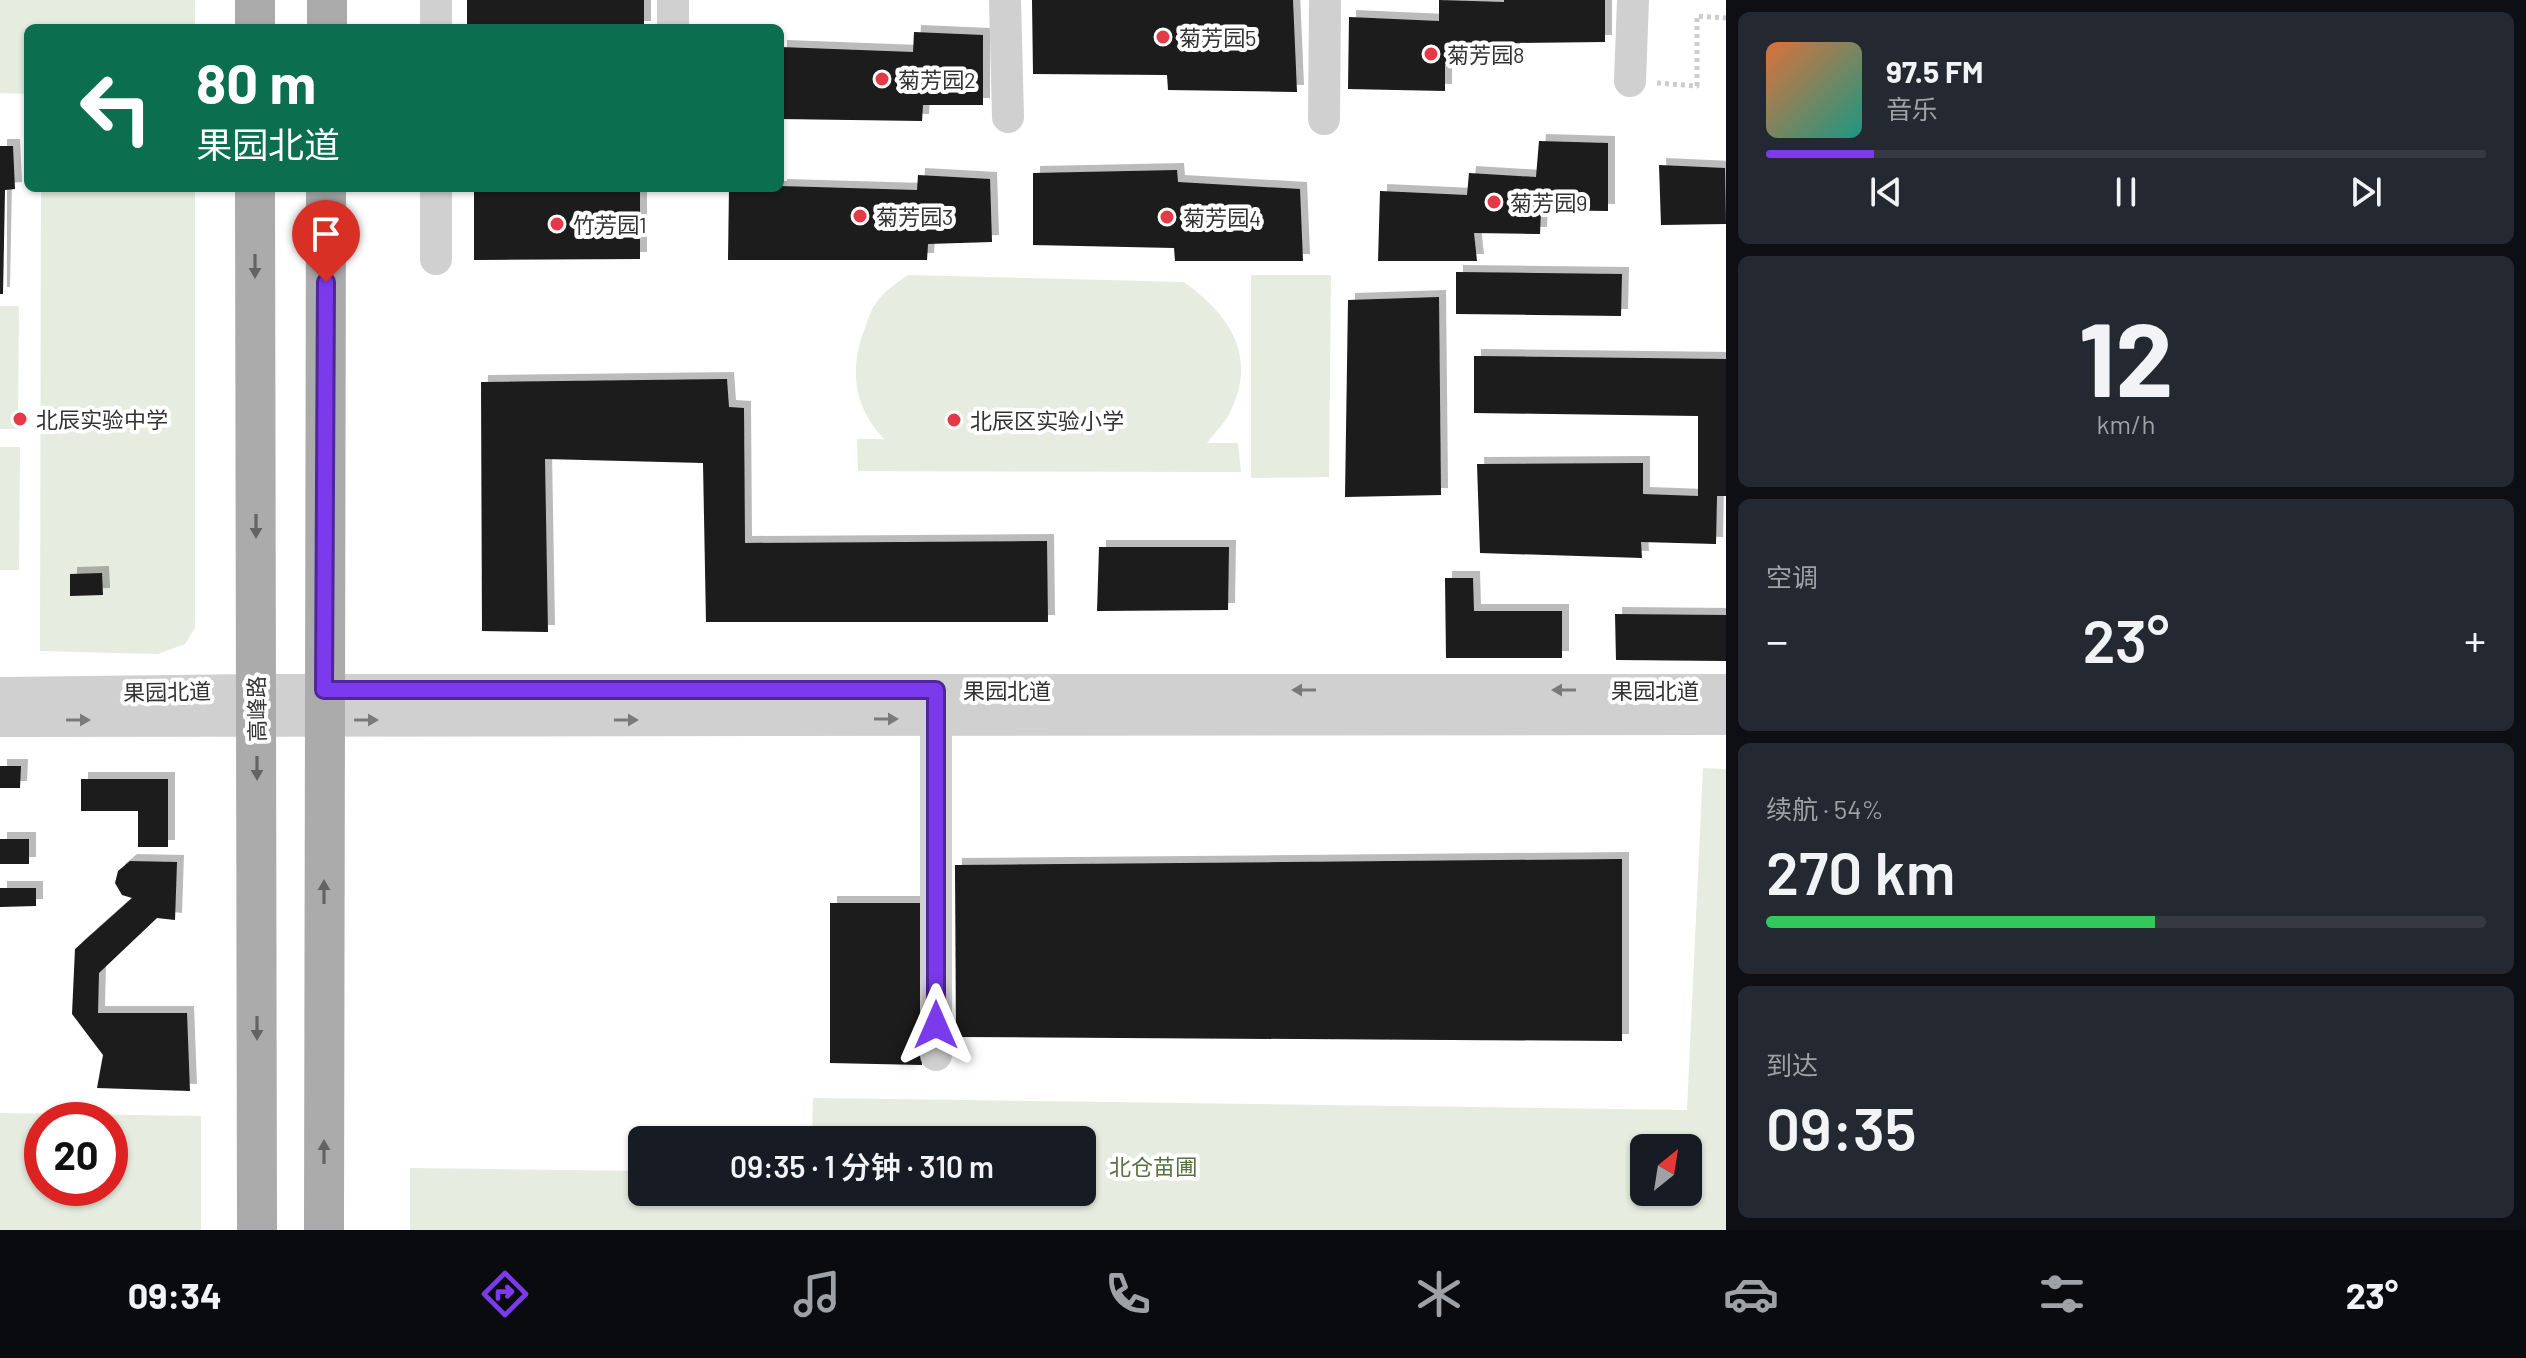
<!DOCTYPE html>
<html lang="zh">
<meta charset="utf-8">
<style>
:root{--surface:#171b24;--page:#242831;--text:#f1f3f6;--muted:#9ea1a6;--line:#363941;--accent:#7c3aed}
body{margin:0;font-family:Barlow,"Noto Sans SC",sans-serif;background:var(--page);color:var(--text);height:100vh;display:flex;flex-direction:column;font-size:30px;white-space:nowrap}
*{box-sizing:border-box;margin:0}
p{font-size:26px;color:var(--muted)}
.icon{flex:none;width:44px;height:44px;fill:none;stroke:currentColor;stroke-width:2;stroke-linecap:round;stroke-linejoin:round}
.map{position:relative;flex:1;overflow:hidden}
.side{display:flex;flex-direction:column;gap:12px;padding:12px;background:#0d0f14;width:800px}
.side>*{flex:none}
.guide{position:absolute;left:24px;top:24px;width:760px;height:168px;border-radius:12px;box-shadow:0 2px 6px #0004;background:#0b6e4f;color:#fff;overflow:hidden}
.needle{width:52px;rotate:30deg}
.buttons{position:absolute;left:1630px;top:1134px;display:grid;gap:16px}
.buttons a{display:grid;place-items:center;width:72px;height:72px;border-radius:12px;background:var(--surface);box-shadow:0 2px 6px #0004;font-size:40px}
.speed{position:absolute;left:24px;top:1102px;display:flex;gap:16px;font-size:40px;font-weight:700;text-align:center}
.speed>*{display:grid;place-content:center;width:104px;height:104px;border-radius:50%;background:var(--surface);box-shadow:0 2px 6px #0004;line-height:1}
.speed .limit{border:12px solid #d22;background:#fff;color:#111}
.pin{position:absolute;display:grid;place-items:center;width:68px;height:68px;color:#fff;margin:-82px -34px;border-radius:50% 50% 50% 0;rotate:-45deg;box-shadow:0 0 8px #0007}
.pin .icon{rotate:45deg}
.me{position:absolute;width:88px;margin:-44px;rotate:0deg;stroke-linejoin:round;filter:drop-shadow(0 0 6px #0008)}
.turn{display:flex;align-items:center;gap:28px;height:168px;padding:0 40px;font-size:36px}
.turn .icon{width:104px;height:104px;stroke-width:2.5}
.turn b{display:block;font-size:56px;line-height:68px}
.big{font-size:60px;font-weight:600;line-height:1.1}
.side .widget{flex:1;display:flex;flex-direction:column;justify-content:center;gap:12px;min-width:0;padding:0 28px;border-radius:12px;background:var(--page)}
.side .dial{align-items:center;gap:0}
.dial b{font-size:104px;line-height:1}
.song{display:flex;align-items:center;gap:24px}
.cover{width:96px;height:96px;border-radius:12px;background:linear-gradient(135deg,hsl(20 70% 55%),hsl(170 70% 35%))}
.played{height:8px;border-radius:4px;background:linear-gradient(90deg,var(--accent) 15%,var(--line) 15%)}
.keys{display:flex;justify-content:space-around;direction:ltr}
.heat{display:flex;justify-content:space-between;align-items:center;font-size:44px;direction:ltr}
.charge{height:12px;border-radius:6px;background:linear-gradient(90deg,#34c759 54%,var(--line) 0)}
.trip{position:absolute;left:628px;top:1126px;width:468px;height:80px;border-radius:12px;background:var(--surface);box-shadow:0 2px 6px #0004;font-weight:600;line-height:80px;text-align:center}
.tab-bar{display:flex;height:128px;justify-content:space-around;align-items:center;background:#090b0e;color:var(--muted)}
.tab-bar .icon{width:56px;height:56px}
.tab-bar .on{color:var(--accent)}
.tab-bar b{font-size:36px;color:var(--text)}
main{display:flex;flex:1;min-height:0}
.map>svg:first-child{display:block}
</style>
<main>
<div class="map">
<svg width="1726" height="1230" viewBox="0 0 1726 1230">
<defs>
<filter id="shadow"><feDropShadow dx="7" dy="-7" stdDeviation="0" flood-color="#0004"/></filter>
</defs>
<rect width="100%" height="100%" fill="#fff"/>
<g fill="#e6ecdf" fill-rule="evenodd">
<polygon points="0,0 195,0 195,28 28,28 28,94 0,93"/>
<polygon points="41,188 195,188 195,628 185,644 158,654 40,651"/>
<path d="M908 275 1184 282C1227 313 1257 353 1232 408 1227 421 1215 432 1207 443H1238L1241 472 858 471 857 439H884C853 406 849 369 865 328 868 318 872 307 879 299 886 290 898 282 908 275Z"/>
<polygon points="1251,275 1331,275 1329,477 1251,478"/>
<polygon points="0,306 19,306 18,429 0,429"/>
<polygon points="0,447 20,447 19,570 0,570"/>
<path d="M1703 768 1726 769V1230H410V1168L642 1171V1192H1082V1140H812L813 1098 1687 1110ZM1688 1148V1192H1644V1148Z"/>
<path d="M0 1113 201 1116V1230H0ZM42 1120H110V1188H42Z"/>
</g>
<g fill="#1a1a1a" filter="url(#shadow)">
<rect x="467" y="0" width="177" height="28"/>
<polygon points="1032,0 1293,0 1297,92 1168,90 1167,75 1033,74"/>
<polygon points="1439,0 1504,2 1504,0 1605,0 1605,42 1513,43 1513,67 1445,65 1445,91 1348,89 1349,17 1439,21"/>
<polygon points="914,32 983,35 983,105 923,105 922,121 780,119 780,47 913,52"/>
<polygon points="1539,141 1608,143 1608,211 1541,210 1540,234 1474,233 1477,261 1378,261 1380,191 1467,195 1469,173 1536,177"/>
<polygon points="0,146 13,146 15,189 5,190 3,294 0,294"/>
<polygon points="1659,165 1725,168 1726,224 1661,225"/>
<polygon points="1177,170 1178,182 1300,189 1303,261 1175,261 1174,248 1033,245 1033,173"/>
<polygon points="918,175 990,179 992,242 928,244 927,260 728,260 729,188 780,188 780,186 917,190"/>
<polygon points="474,188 640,188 640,259 474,260"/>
<polygon points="1456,272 1622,274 1621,316 1456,314"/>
<polygon points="1439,297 1441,495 1345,497 1348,300"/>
<polygon points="1474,356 1726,359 1726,496 1717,496 1716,544 1641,542 1642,558 1480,553 1477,464 1643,463 1643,494 1698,496 1698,416 1474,413"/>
<polygon points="727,379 729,407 744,408 745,543 1047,541 1048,622 706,622 703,463 545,459 548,632 482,631 481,382"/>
<polygon points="1099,547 1229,547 1228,610 1097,611"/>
<polygon points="102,573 103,595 70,596 70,574"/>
<polygon points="1445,578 1473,578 1474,611 1562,611 1562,658 1446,658"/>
<polygon points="1615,614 1726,615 1726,661 1616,660"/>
<polygon points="0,766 21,766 20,788 0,788"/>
<polygon points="81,779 168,779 168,847 138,847 138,811 81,811"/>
<rect x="0" y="839" width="29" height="25"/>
<polygon points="1622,859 1622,1041 956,1037 955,865"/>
<polygon points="130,861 177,862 175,920 157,918 99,973 98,1013 187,1013 190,1091 97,1088 103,1055 72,1014 75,949 132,898 122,895 115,883 118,871"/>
<polygon points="0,888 36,888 36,906 0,907"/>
<polygon points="830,903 920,903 922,1065 830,1063"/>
</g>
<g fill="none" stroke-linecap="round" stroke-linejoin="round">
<polyline stroke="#cdcdcd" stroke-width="5" stroke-dasharray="4 4" stroke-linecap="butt" points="1657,83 1697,86 1697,16 1726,18"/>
<g stroke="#d0d0d0" stroke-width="32">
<polyline points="1005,0 1008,117"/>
<polyline points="436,28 436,0"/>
<polyline points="673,28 673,0"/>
<polyline points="1630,81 1633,0"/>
<polyline points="1324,119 1325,0"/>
<polyline points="436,259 436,188"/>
<polyline points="0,693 256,690 1726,690"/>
<polyline points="0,721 1726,719"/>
<polyline points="936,1055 936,698"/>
</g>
<g stroke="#ababab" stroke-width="40">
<polyline points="255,0 255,28"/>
<polyline points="327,28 327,0"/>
<polyline points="255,188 257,1230"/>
<polyline points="324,1230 326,188"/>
</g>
</g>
<defs><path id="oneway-solid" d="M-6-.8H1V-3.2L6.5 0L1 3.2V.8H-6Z" transform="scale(2)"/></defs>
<g fill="#636363">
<use href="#oneway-solid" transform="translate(255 266) rotate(90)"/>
<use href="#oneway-solid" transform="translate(256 526) rotate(90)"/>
<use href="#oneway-solid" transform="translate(257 768) rotate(90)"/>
<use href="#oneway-solid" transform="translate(324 892) rotate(-90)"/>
<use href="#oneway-solid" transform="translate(257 1028) rotate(90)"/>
<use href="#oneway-solid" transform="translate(324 1152) rotate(-90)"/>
</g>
<g fill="#7a7a7a">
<use href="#oneway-solid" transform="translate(1304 690) rotate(-180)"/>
<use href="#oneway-solid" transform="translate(1564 690) rotate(-180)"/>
<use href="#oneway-solid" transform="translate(886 719)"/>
<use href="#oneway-solid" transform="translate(78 720)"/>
<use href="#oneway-solid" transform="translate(366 720)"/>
<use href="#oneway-solid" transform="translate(626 720)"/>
</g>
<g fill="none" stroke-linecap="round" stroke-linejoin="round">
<defs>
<polyline id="route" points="326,282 324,690 936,690 936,1025"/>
</defs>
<use href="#route" stroke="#51269a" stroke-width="20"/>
<use href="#route" stroke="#7c3aed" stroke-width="14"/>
</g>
<g fill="#e63946" stroke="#fff" stroke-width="3">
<circle cx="1163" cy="37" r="8"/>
<circle cx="1431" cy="54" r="8"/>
<circle cx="882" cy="79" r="8"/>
<circle cx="1494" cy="202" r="8"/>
<circle cx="860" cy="216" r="8"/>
<circle cx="1167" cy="217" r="8"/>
<circle cx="557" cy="224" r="8"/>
<circle cx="20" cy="419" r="8"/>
<circle cx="954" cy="420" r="8"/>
</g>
<g text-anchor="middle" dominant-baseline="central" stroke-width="8" stroke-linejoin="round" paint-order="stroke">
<g font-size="22" fill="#333" stroke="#fff" text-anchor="start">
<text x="1179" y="37">菊芳园5</text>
<text x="1447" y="54">菊芳园8</text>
<text x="898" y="79">菊芳园2</text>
<text x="1510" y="202">菊芳园9</text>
<text x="876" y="216">菊芳园3</text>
<text x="1183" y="217">菊芳园4</text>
<text x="573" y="224">竹芳园1</text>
<text x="36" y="419">北辰实验中学</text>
<text x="970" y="420">北辰区实验小学</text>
</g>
<g font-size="22" fill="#333" stroke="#fff">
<text x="1007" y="690">果园北道</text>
<text x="1655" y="690">果园北道</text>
<text transform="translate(167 691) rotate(-1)">果园北道</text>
<text transform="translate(256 709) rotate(-91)">高峰路</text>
</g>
<g font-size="22" fill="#56703f" stroke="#fff">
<text x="1153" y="1166">北仓苗圃</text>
</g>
</g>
</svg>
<div class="buttons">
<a><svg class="needle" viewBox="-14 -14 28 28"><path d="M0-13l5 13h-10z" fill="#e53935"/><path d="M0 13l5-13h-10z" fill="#9ea1a6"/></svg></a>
</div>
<div class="speed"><div class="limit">20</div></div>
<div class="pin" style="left:326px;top:282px;background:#d93025"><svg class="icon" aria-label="arrive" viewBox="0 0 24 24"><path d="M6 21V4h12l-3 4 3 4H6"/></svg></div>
<svg class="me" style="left:936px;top:1025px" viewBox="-20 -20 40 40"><path d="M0-17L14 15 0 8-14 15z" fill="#7c3aed" stroke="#fff" stroke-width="4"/></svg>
<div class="trip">09:35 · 1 分钟 · 310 m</div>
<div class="guide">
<div class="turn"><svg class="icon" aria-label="left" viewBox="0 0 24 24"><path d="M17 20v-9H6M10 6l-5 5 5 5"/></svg><div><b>80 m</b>果园北道</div></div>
</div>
</div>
<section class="side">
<div class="widget">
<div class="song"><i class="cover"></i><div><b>97.5 FM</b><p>音乐</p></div></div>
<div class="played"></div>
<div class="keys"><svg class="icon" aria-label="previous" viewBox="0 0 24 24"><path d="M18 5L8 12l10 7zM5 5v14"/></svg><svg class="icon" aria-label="pause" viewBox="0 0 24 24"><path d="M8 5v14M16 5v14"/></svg><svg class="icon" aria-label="next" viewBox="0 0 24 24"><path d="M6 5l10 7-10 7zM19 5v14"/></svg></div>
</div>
<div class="widget dial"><b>12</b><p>km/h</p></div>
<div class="widget"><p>空调</p>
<div class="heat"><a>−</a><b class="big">23°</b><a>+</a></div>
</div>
<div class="widget"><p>续航 · 54%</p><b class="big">270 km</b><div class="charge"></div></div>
<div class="widget"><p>到达</p><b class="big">09:35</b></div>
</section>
</main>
<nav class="tab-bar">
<b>09:34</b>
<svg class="icon on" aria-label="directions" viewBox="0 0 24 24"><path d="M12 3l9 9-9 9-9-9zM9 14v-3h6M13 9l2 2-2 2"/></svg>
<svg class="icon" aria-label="music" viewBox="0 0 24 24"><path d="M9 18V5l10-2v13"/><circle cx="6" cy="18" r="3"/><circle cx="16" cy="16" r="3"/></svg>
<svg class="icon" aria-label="phone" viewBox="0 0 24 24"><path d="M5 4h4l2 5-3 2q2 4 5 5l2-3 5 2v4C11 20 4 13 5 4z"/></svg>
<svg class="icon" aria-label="climate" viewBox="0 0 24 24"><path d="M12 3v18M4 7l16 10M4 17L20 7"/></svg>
<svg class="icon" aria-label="car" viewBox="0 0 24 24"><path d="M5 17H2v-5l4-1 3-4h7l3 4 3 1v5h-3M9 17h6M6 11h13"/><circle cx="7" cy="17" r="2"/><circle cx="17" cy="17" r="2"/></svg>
<svg class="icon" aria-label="filters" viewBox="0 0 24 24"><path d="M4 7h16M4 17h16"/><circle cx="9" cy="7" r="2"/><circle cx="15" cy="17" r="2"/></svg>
<b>23°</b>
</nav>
